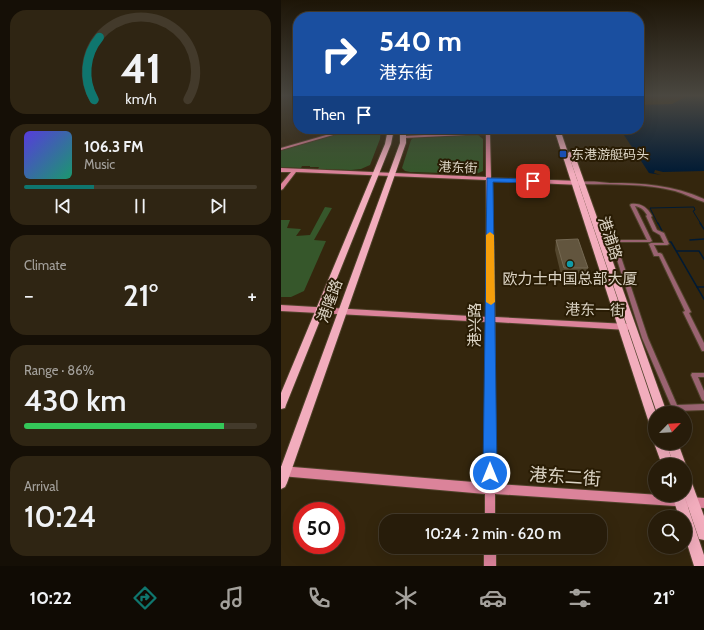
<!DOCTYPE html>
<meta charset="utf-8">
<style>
:root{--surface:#271c0a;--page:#2f2513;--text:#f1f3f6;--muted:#a4a19c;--line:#433a2b;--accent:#0f766e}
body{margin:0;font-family:Cabin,"Noto Sans SC",sans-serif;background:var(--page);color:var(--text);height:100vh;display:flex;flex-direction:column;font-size:15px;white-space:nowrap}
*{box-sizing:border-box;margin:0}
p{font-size:13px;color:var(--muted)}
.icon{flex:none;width:22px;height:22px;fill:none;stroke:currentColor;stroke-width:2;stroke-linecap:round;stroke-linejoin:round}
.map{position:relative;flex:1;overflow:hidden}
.sheet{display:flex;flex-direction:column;gap:10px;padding:10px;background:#150f06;width:281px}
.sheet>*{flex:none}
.hud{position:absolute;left:12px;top:12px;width:351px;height:122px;border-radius:16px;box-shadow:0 4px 16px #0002,0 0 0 1px var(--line);background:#1a4fa0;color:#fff;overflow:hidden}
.needle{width:26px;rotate:65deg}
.fabs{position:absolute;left:367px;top:406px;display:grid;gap:8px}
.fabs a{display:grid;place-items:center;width:44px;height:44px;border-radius:50%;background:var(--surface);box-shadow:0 4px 16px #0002,0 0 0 1px var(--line);font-size:20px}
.speed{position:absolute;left:12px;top:502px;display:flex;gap:8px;font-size:20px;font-weight:700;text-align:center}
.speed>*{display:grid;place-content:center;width:52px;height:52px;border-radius:50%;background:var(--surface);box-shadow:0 4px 16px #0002,0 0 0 1px var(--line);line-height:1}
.speed .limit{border:6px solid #d22;background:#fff;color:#111}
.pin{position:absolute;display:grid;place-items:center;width:34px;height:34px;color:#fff;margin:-17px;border-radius:8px;box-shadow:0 2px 6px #0006}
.me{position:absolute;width:44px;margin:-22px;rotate:0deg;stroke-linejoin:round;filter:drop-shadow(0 0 3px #0008)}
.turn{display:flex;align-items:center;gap:14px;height:84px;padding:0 20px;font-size:18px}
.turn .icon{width:52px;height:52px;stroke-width:2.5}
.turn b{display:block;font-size:28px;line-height:34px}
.then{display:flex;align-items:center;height:38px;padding:0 20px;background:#0003;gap:8px;font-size:15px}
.big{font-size:30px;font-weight:600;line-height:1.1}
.sheet .widget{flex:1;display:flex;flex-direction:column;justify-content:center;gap:6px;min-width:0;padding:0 14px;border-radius:16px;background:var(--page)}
.sheet .dial{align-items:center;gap:0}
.dial svg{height:104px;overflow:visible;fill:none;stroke:var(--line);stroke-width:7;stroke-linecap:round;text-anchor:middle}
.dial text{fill:var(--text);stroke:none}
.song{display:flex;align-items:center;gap:12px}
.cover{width:48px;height:48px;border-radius:6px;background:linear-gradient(135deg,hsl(250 70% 55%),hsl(160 70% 35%))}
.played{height:4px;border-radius:2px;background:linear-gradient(90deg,var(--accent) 30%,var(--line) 30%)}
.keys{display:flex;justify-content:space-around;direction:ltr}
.heat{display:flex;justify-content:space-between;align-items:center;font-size:22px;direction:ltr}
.charge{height:6px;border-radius:3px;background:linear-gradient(90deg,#34c759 86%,var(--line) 0)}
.trip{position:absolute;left:98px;top:514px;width:228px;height:40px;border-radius:16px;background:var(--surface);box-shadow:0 4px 16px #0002,0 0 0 1px var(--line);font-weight:600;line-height:40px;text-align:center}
.tab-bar{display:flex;height:64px;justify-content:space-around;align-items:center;background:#100b04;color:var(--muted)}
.tab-bar .icon{width:28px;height:28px}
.tab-bar .current{color:var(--accent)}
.tab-bar b{font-size:18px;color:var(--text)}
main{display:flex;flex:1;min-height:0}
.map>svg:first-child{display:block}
</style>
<main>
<section class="sheet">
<div class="widget dial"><svg viewBox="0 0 100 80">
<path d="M14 69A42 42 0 1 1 86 69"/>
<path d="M14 69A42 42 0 0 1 18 21" stroke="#0f766e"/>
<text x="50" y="56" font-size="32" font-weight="700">41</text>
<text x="50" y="72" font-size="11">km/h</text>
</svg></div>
<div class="widget">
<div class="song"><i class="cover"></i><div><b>106.3 FM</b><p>Music</p></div></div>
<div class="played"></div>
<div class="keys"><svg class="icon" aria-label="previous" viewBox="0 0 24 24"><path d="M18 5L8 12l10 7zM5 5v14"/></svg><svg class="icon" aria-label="pause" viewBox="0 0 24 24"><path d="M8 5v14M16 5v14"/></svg><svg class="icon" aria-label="next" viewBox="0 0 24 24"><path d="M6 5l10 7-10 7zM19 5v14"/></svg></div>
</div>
<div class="widget"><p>Climate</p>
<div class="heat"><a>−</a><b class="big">21°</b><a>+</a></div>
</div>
<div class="widget"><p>Range · 86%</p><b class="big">430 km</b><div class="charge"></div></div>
<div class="widget"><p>Arrival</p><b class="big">10:24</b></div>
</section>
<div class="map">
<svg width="423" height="566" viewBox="0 0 423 566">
<rect width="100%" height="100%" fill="#34260d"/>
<g fill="#36572b">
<polygon points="73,129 100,129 99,139 89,165 80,169 70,170 37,169 38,167 29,167 29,166 21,166 20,168 0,167 0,150"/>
<polygon points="197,135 202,139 202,171 195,174 129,172 124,171 121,168 130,140 132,138"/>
<polygon points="44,207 51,208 33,240 45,241 23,291 10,297 0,297 0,220 9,220 6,228 20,229 15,236 29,235"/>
</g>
<polygon fill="#001a34" points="408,95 423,95 423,171 382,172 374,170 373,173 380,175 368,173 339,129 358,129 358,105 391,104"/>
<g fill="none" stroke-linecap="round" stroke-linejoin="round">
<polyline stroke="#001a34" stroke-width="1" points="377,224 369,208 413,207 414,210 412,211 420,224"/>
<g stroke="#001a34" stroke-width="1.5">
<polyline points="377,223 382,233"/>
<polyline points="419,223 423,229"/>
<polyline points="409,240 423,239"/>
<polyline points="386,242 390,242 423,299"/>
<polyline points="396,251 418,251 423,259"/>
<polyline points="416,287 423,287"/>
</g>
<defs>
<g id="street">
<path d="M300 182C309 181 319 182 328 183 361 183 392 185 423 199V202C413 199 404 194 394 191 364 183 332 185 301 184L299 183Z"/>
<path d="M350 204C360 203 366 207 371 216L370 217 376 230 383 233 388 244 386 245H373L377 253H379L381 254 410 312 408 313 423 343V351H421L420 349 402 312 404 311 378 256H373L368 244 370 243H383L379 235 372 231 365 216 366 215C363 210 360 207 354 206L371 241 369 242H335L367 338 396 405 423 404V410L394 411 392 410 361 338 330 241 332 240H366L349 205Z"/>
<polygon points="411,373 423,373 423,377 417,377 423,391 423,401 421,400 420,398 410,375"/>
</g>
<g id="secondary">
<polygon points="66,129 73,129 0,150 0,148"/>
<polygon points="205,129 209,129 209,131 255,129 283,129 281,130 209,134 210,178 299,181 302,183 299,185 211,181 214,317 346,324 349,325 350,327 349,329 346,330 214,322 214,484 423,498 423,508 214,494 214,521 204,521 204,494 0,476 0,466 204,483 206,322 0,311 0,305 206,317 205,180 15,172 2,189 0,190 0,184 10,172 0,172 0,168 205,177 205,134 123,138 121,137 123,136 205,132"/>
<rect x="203" y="547" width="12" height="19"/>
</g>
<g id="primary">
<polygon points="107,129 113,129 110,144 5,405 4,408 0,409 0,393 104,144"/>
<polygon points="119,129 125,129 125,143 6,483 4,487 0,489 0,467 119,143"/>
<polygon points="273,129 279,129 375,413 374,431 370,429 369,426"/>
<polygon points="290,151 293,153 386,413 376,413 287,153"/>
<polygon points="374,442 374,443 385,443 393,465 381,465 373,443"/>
<polygon points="385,443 397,443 405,465 404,467 404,465 393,465"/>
<polygon points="404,473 408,475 423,516 423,540 418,539 403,495"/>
<polygon points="391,495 403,495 423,555 423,566 413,566 404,537 404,517 398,517"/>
</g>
</defs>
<use href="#street" stroke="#4f422a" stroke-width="2"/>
<use href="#secondary" stroke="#4f422a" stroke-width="2"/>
<use href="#primary" stroke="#4f422a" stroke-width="2"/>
<use href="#street" fill="#9a6371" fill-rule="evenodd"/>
<use href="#secondary" fill="#db839a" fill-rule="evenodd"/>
<use href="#primary" fill="#f2adbd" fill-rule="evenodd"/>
</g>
<polygon fill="#53462d" points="275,240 307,268 305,279 281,279 274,250"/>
<polygon fill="#62553e" stroke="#756953" points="297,239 307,268 283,268 275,240"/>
<linearGradient id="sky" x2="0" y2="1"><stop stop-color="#1d1507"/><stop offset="0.55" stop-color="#4a4740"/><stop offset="1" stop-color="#4a4740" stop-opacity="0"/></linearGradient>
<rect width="423" height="174" fill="url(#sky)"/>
<polygon fill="#1a73e8" stroke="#114b97" points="206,178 252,179 255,181 252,183 212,182 216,473 214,478 209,480 204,478 202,473"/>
<polygon fill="#f59e0b" points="209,232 213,235 214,302 210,305 205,302 205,235"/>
<rect fill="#1a4fb4" stroke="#291c04" stroke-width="1.5" x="278" y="150" width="8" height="8" rx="2"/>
<circle fill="#0f9aa8" stroke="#291c04" stroke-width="1.5" cx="289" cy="264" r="4"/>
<g text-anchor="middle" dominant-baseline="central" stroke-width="4" stroke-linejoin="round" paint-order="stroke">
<g font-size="13" fill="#dcd4c5" stroke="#291c04" text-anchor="start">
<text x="290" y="154">东港游艇码头</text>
</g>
<g font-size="13" fill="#dcd4c5" stroke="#291c04">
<text transform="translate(177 167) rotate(3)">港东街</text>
</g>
<g font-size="15" fill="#dcd4c5" stroke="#291c04">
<text transform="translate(329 238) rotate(72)">港浦路</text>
<text transform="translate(49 301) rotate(-70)">港隆路</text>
<text transform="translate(314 310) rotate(1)">港东一街</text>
<text transform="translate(194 325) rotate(-90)">港兴路</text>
</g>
<g font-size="15" fill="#dcd4c5" stroke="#291c04">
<text x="289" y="279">欧力士中国总部大厦</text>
</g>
<g font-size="18" fill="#dcd4c5" stroke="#291c04">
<text transform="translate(284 477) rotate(4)">港东二街</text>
</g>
</g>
</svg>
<div class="fabs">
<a><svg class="needle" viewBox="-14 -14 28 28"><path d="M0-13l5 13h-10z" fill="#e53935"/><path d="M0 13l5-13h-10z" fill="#a4a19c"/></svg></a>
<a><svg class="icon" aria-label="sound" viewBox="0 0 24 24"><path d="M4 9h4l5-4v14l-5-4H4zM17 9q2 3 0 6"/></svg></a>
<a><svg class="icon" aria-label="search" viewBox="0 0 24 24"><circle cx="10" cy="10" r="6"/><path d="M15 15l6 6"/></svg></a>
</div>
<div class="speed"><div class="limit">50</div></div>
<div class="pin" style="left:252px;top:181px;background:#d93025"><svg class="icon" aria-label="arrive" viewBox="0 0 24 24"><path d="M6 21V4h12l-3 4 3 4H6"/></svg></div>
<svg class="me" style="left:209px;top:473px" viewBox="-20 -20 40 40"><circle r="17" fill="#1a73e8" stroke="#fff" stroke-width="3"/><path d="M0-11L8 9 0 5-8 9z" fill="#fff"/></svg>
<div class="trip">10:24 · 2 min · 620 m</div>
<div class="hud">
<div class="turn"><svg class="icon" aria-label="right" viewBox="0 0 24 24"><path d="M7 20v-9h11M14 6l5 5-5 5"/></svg><div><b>540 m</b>港东街</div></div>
<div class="then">Then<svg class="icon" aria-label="arrive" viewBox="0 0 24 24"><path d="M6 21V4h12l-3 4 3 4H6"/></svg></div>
</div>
</div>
</main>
<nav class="tab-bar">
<b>10:22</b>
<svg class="icon current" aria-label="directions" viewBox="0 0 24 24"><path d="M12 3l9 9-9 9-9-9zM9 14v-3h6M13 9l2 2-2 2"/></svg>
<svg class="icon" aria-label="music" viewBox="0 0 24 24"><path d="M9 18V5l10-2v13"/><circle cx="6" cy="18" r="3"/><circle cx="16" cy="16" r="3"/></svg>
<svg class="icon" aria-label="phone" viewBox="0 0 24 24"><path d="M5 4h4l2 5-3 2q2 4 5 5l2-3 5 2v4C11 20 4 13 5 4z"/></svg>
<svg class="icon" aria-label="climate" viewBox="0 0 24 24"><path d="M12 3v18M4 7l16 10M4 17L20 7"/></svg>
<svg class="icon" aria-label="car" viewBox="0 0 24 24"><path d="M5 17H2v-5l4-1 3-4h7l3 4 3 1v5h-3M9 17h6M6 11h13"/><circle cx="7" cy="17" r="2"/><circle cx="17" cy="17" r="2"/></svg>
<svg class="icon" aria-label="filters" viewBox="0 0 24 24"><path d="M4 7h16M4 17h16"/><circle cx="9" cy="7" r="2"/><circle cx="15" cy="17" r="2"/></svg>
<b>21°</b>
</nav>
